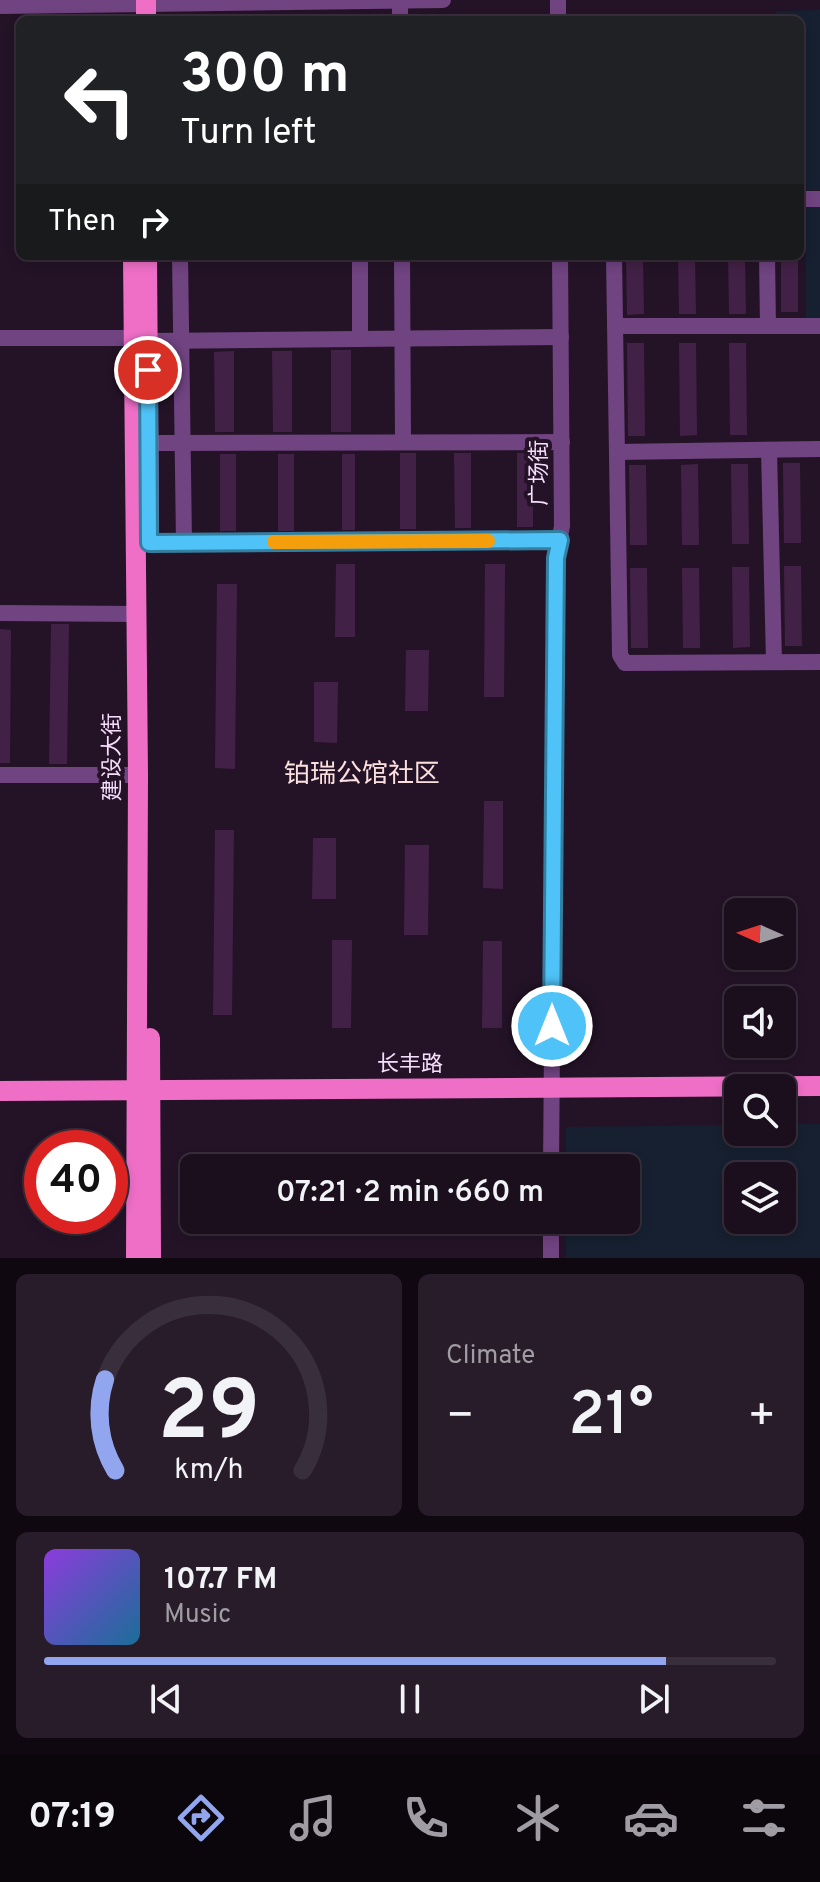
<!DOCTYPE html>
<meta charset="utf-8">
<style>
:root{--surface:#1b0e1d;--page:#281c2a;--text:#f1f3f6;--muted:#a09ca4;--line:#392e3b;--accent:#92a6ef}
body{margin:0;font-family:Overpass,"Noto Sans SC",sans-serif;background:var(--page);color:var(--text);height:100vh;display:flex;flex-direction:column;font-size:30px;white-space:nowrap}
*{box-sizing:border-box;margin:0}
p{font-size:26px;color:var(--muted)}
.icon{flex:none;width:44px;height:44px;fill:none;stroke:currentColor;stroke-width:2;stroke-linecap:round;stroke-linejoin:round}
.map{position:relative;height:1258px;overflow:hidden}
.details{display:flex;flex-direction:column;gap:16px;padding:16px;background:#0f0810;flex:1}
.details>*{flex:none}
.hud{position:absolute;left:16px;top:16px;width:788px;height:244px;border-radius:12px;box-shadow:0 4px 12px #0003,0 0 0 2px var(--line);background:#202124;color:#fff;overflow:hidden}
.needle{width:52px;rotate:273deg}
.tools{position:absolute;left:724px;top:898px;display:grid;gap:16px}
.tools a{display:grid;place-items:center;width:72px;height:72px;border-radius:12px;background:var(--surface);box-shadow:0 4px 12px #0003,0 0 0 2px var(--line);font-size:40px}
.speed{position:absolute;left:24px;top:1130px;display:flex;gap:16px;font-size:40px;font-weight:700;text-align:center}
.speed>*{display:grid;place-content:center;width:104px;height:104px;border-radius:50%;background:var(--surface);box-shadow:0 4px 12px #0003,0 0 0 2px var(--line);line-height:1}
.speed .limit{border:12px solid #d22;background:#fff;color:#111}
.pin{position:absolute;display:grid;place-items:center;width:68px;height:68px;color:#fff;margin:-34px;border:4px solid #fff;border-radius:50%;box-shadow:0 2px 8px #0007}
.me{position:absolute;width:88px;margin:-44px;rotate:0deg;stroke-linejoin:round;filter:drop-shadow(0 0 6px #0008)}
.turn{display:flex;align-items:center;gap:28px;height:168px;padding:0 32px;font-size:36px}
.turn .icon{width:104px;height:104px;stroke-width:2.5}
.turn b{display:block;font-size:56px;line-height:68px}
.then{display:flex;align-items:center;height:76px;padding:0 32px;background:#0003;gap:16px;font-size:30px}
.big{font-size:60px;font-weight:600;line-height:1.1}
.details .widget{flex:1;display:flex;flex-direction:column;justify-content:center;gap:12px;min-width:0;padding:0 28px;border-radius:12px;background:var(--page)}
.details .dial{align-items:center;gap:0}
.dial svg{height:208px;overflow:visible;fill:none;stroke:var(--line);stroke-width:7;stroke-linecap:round;text-anchor:middle}
.dial text{fill:var(--text);stroke:none}
.song{display:flex;align-items:center;gap:24px}
.cover{width:96px;height:96px;border-radius:12px;background:linear-gradient(135deg,hsl(270 70% 55%),hsl(200 70% 35%))}
.played{height:8px;border-radius:4px;background:linear-gradient(90deg,var(--accent) 85%,var(--line) 85%)}
.keys{display:flex;justify-content:space-around;direction:ltr}
.heat{display:flex;justify-content:space-between;align-items:center;font-size:44px;direction:ltr}
.details .tiles{flex:1;display:grid;gap:16px;grid-template-columns:1fr 1fr}
.widget:last-child{grid-column:span 2}
.trip{position:absolute;left:180px;top:1154px;width:460px;height:80px;border-radius:12px;background:var(--surface);box-shadow:0 4px 12px #0003,0 0 0 2px var(--line);font-weight:600;line-height:80px;text-align:center}
.tab-bar{display:flex;height:128px;justify-content:space-around;align-items:center;background:#0b060c;color:var(--muted)}
.tab-bar .icon{width:56px;height:56px}
.tab-bar .active{color:var(--accent)}
.tab-bar b{font-size:36px;color:var(--text)}
.map>svg:first-child{display:block}
</style>
<div class="map">
<svg width="820" height="1258" viewBox="0 0 820 1258">
<rect width="100%" height="100%" fill="#241327"/>
<g fill="#162030" fill-rule="evenodd">
<polygon points="820,10 820,190 800,191 800,20 776,20 776,11"/>
<rect x="806" y="206" width="14" height="115"/>
<path d="M782 1124H820V1258H566V1220H626V1168H566V1127L738 1125V1132H782ZM738 1176H782V1220H738Z"/>
</g>
<g fill="#422146">
<polygon points="626,256 643,256 644,314 627,315"/>
<polygon points="678,256 695,256 696,314 679,314"/>
<polygon points="728,256 745,256 746,314 729,314"/>
<rect x="781" y="256" width="17" height="56"/>
<polygon points="627,343 644,343 645,436 628,436"/>
<polygon points="679,343 696,343 697,435 680,436"/>
<polygon points="729,343 746,343 747,435 730,435"/>
<rect x="331" y="350" width="20" height="82"/>
<polygon points="234,351 234,432 215,432 214,352"/>
<polygon points="272,351 292,351 292,432 273,432"/>
<rect x="400" y="453" width="16" height="76"/>
<polygon points="454,453 471,453 471,528 455,528"/>
<rect x="517" y="453" width="16" height="74"/>
<rect x="220" y="454" width="16" height="77"/>
<rect x="278" y="454" width="16" height="77"/>
<rect x="342" y="454" width="13" height="76"/>
<polygon points="783,463 800,463 801,543 784,543"/>
<polygon points="698,464 699,545 682,545 681,465"/>
<polygon points="731,464 748,464 749,544 732,544"/>
<polygon points="629,465 646,465 647,545 630,545"/>
<polygon points="336,564 355,564 355,637 335,637"/>
<polygon points="485,564 505,564 504,697 484,697"/>
<polygon points="784,566 801,566 802,646 785,646"/>
<polygon points="732,567 749,567 750,647 733,648"/>
<polygon points="630,568 647,568 648,648 631,648"/>
<polygon points="682,568 699,568 700,648 683,648"/>
<polygon points="217,584 237,584 235,769 215,768"/>
<polygon points="51,624 69,624 67,764 49,764"/>
<polygon points="0,629 11,630 10,763 0,763"/>
<polygon points="406,650 429,650 428,711 405,711"/>
<polygon points="314,682 338,682 337,743 314,742"/>
<polygon points="484,801 503,801 503,889 483,888"/>
<polygon points="215,830 234,830 232,1015 213,1015"/>
<polygon points="313,838 336,838 336,899 312,899"/>
<polygon points="405,845 429,845 428,935 404,935"/>
<polygon points="332,940 352,940 351,1028 332,1028"/>
<polygon points="483,941 502,941 502,1028 482,1028"/>
</g>
<g fill="none" stroke-linecap="round" stroke-linejoin="round">
<g stroke="#704381" stroke-width="16">
<polyline points="400,0 400,20"/>
<polyline points="558,0 558,20"/>
<polyline points="0,6 443,0"/>
<polyline points="800,199 820,199"/>
<polyline points="180,256 184,542"/>
<polyline points="360,256 360,339"/>
<polyline points="402,256 403,442"/>
<polyline points="614,256 620,655 625,663 820,662"/>
<polyline points="767,256 768,326"/>
<polyline points="615,326 820,326"/>
<polyline points="0,338 133,338"/>
<polyline points="148,341 561,337"/>
<polyline points="160,443 562,442"/>
<polyline points="769,450 774,662"/>
<polyline points="617,452 820,449"/>
<polyline points="149,543 560,540"/>
<polyline points="0,613 136,614"/>
<polyline points="0,775 138,775"/>
<polyline points="551,1168 556,558 562,526 560,256"/>
<polyline points="551,1258 551,1220"/>
</g>
<g stroke="#ef6fc7" stroke-width="20">
<polyline points="146,0 146,20"/>
<polyline points="133,256 138,775 136,1258"/>
<polyline points="147,256 149,534"/>
<polyline points="150,1038 151,1258"/>
<polyline points="0,1091 820,1086"/>
</g>
</g>
<g fill="none" stroke-linecap="round" stroke-linejoin="round">
<defs>
<polyline id="route" points="148,370 149,543 560,540 556,558 552,1026"/>
</defs>
<use href="#route" stroke="#337fa1" stroke-width="20"/>
<use href="#route" stroke="#4fc3f7" stroke-width="14"/>
<polyline stroke="#f59e0b" stroke-width="14" points="274,542 488,541"/>
</g>
<g text-anchor="middle" dominant-baseline="central" stroke-width="8" stroke-linejoin="round" paint-order="stroke">
<g font-size="22" fill="#f5ddfb" stroke="#241327">
<text transform="translate(540 473) rotate(-90)">广场街</text>
<text transform="translate(113 757) rotate(-90)">建设大街</text>
<text x="410" y="1065">长丰路</text>
</g>
<g font-size="26" fill="#fbe0de" stroke="#241327">
<text x="362" y="775">铂瑞公馆社区</text>
</g>
</g>
</svg>
<div class="tools">
<a><svg class="needle" viewBox="-14 -14 28 28"><path d="M0-13l5 13h-10z" fill="#e53935"/><path d="M0 13l5-13h-10z" fill="#a09ca4"/></svg></a>
<a><svg class="icon" aria-label="sound" viewBox="0 0 24 24"><path d="M4 9h4l5-4v14l-5-4H4zM17 9q2 3 0 6"/></svg></a>
<a><svg class="icon" aria-label="search" viewBox="0 0 24 24"><circle cx="10" cy="10" r="6"/><path d="M15 15l6 6"/></svg></a>
<a><svg class="icon" aria-label="layers" viewBox="0 0 24 24"><path d="M12 4l9 5-9 5-9-5zM3 14l9 5 9-5"/></svg></a>
</div>
<div class="speed"><div class="limit">40</div></div>
<div class="pin" style="left:148px;top:370px;background:#d93025"><svg class="icon" aria-label="arrive" viewBox="0 0 24 24"><path d="M6 21V4h12l-3 4 3 4H6"/></svg></div>
<svg class="me" style="left:552px;top:1026px" viewBox="-20 -20 40 40"><circle r="17" fill="#4fc3f7" stroke="#fff" stroke-width="3"/><path d="M0-11L8 9 0 5-8 9z" fill="#fff"/></svg>
<div class="trip">07:21 · 2 min · 660 m</div>
<div class="hud">
<div class="turn"><svg class="icon" aria-label="left" viewBox="0 0 24 24"><path d="M17 20v-9H6M10 6l-5 5 5 5"/></svg><div><b>300 m</b>Turn left</div></div>
<div class="then">Then<svg class="icon" aria-label="right" viewBox="0 0 24 24"><path d="M7 20v-9h11M14 6l5 5-5 5"/></svg></div>
</div>
</div>
<section class="details">
<div class="tiles">
<div class="widget dial"><svg viewBox="0 0 100 80">
<path d="M14 69A42 42 0 1 1 86 69"/>
<path d="M14 69A42 42 0 0 1 10 34" stroke="#92a6ef"/>
<text x="50" y="56" font-size="32" font-weight="700">29</text>
<text x="50" y="72" font-size="11">km/h</text>
</svg></div>
<div class="widget"><p>Climate</p>
<div class="heat"><a>−</a><b class="big">21°</b><a>+</a></div>
</div>
<div class="widget">
<div class="song"><i class="cover"></i><div><b>107.7 FM</b><p>Music</p></div></div>
<div class="played"></div>
<div class="keys"><svg class="icon" aria-label="previous" viewBox="0 0 24 24"><path d="M18 5L8 12l10 7zM5 5v14"/></svg><svg class="icon" aria-label="pause" viewBox="0 0 24 24"><path d="M8 5v14M16 5v14"/></svg><svg class="icon" aria-label="next" viewBox="0 0 24 24"><path d="M6 5l10 7-10 7zM19 5v14"/></svg></div>
</div>
</div>
</section>
<nav class="tab-bar">
<b>07:19</b>
<svg class="icon active" aria-label="directions" viewBox="0 0 24 24"><path d="M12 3l9 9-9 9-9-9zM9 14v-3h6M13 9l2 2-2 2"/></svg>
<svg class="icon" aria-label="music" viewBox="0 0 24 24"><path d="M9 18V5l10-2v13"/><circle cx="6" cy="18" r="3"/><circle cx="16" cy="16" r="3"/></svg>
<svg class="icon" aria-label="phone" viewBox="0 0 24 24"><path d="M5 4h4l2 5-3 2q2 4 5 5l2-3 5 2v4C11 20 4 13 5 4z"/></svg>
<svg class="icon" aria-label="climate" viewBox="0 0 24 24"><path d="M12 3v18M4 7l16 10M4 17L20 7"/></svg>
<svg class="icon" aria-label="car" viewBox="0 0 24 24"><path d="M5 17H2v-5l4-1 3-4h7l3 4 3 1v5h-3M9 17h6M6 11h13"/><circle cx="7" cy="17" r="2"/><circle cx="17" cy="17" r="2"/></svg>
<svg class="icon" aria-label="filters" viewBox="0 0 24 24"><path d="M4 7h16M4 17h16"/><circle cx="9" cy="7" r="2"/><circle cx="15" cy="17" r="2"/></svg>
</nav>
